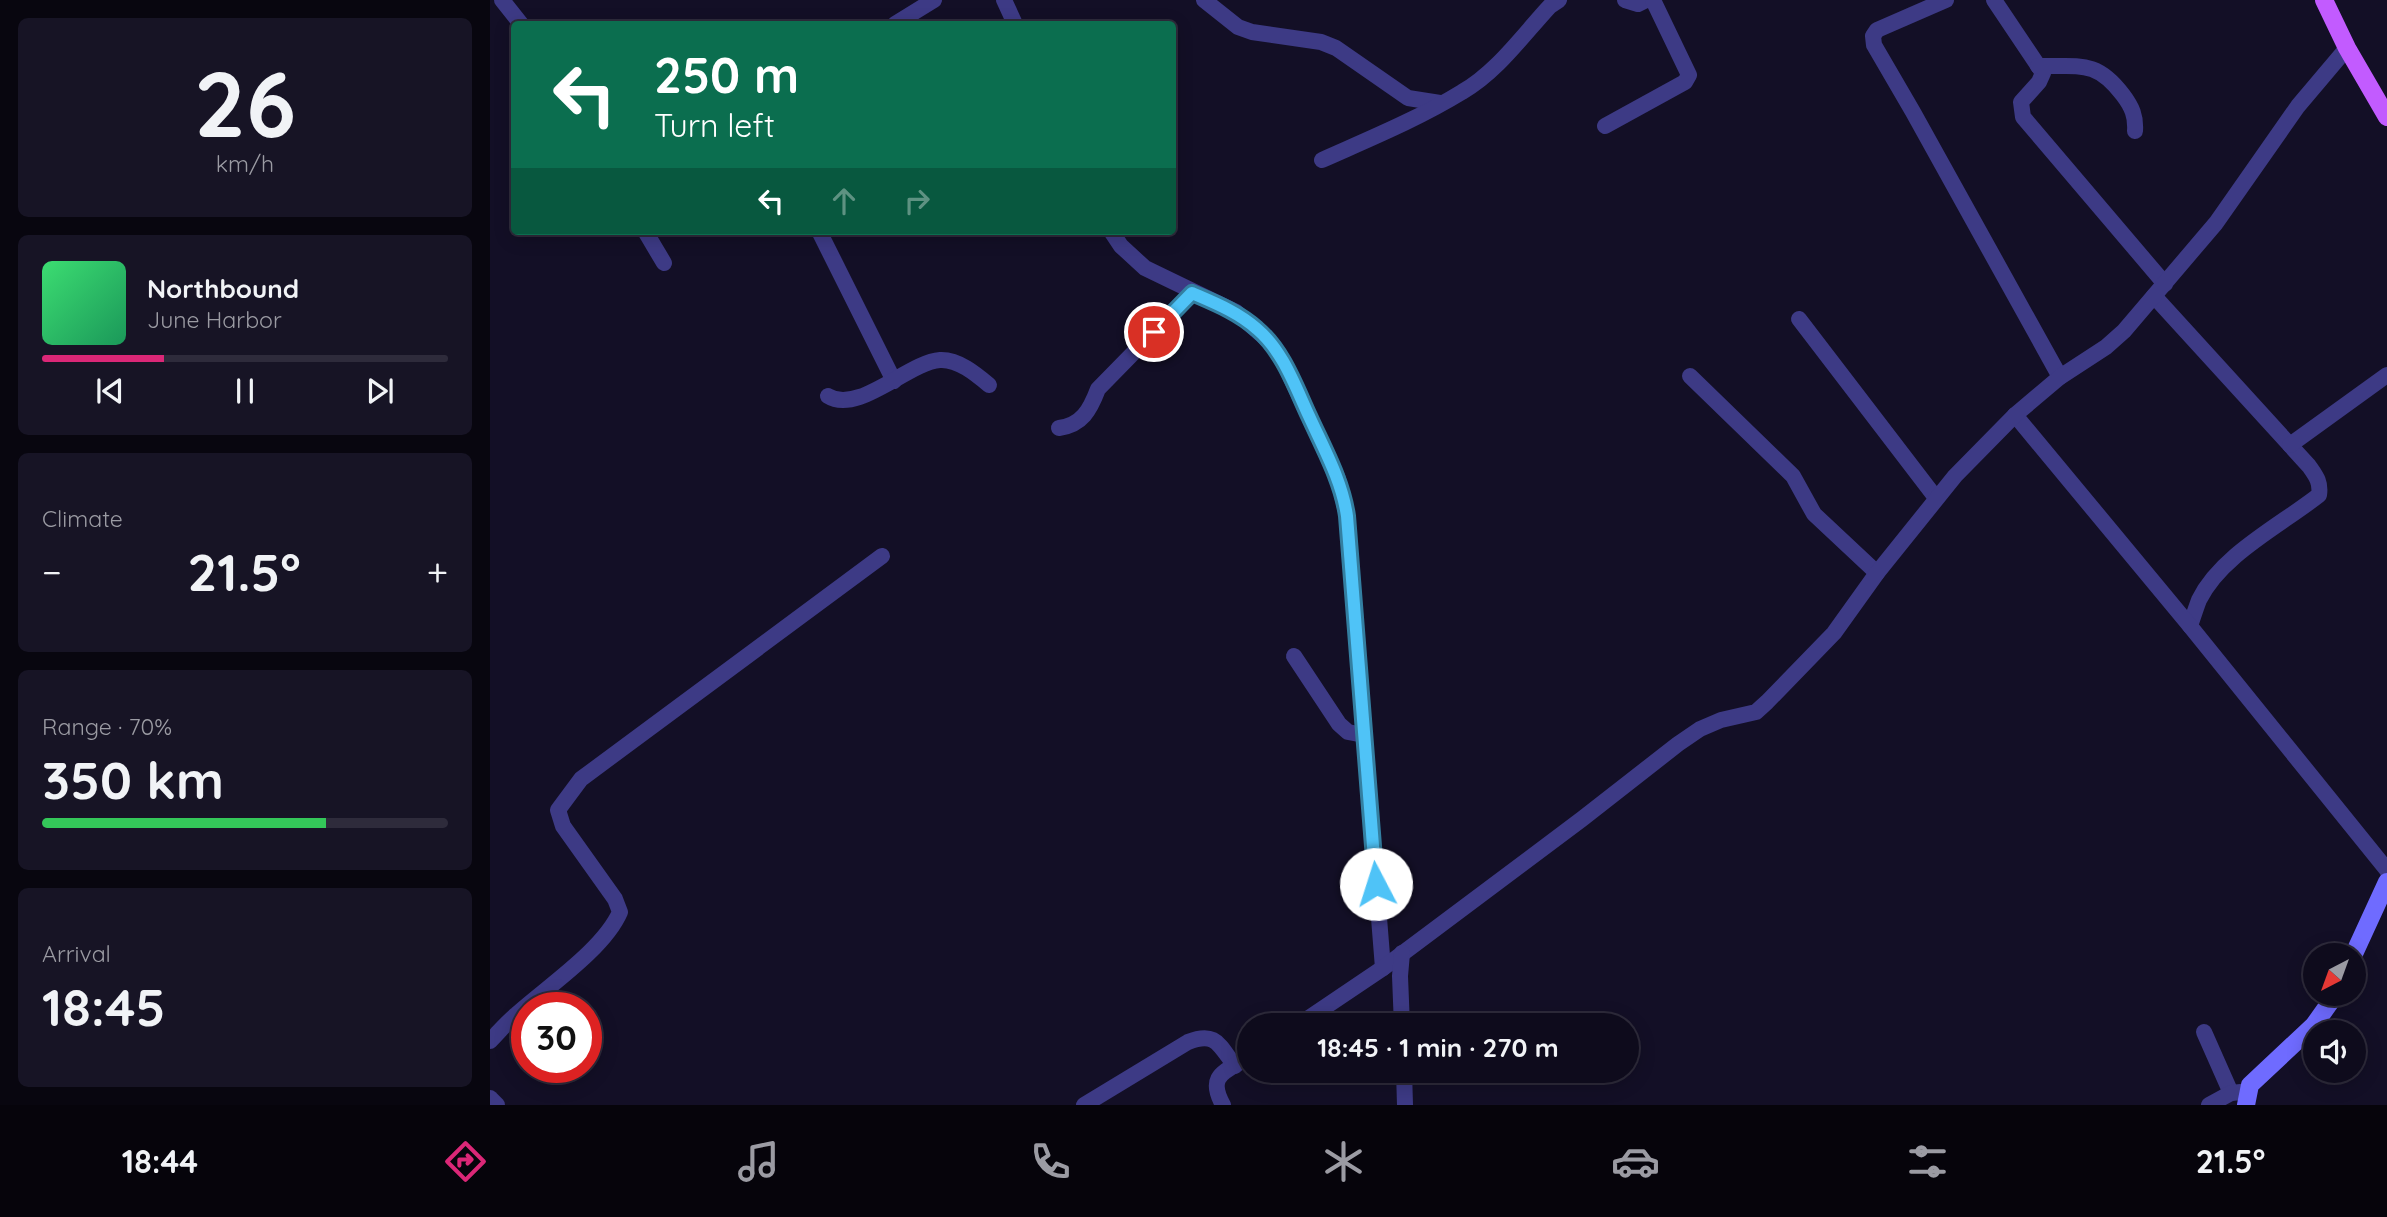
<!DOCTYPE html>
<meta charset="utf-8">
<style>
:root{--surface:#0e0b1c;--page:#171425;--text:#f1f3f6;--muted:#9b9ba3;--line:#2e2b3b;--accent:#db2777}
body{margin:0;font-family:Quicksand,sans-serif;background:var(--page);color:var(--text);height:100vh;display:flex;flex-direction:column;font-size:26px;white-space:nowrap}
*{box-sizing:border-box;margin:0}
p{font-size:23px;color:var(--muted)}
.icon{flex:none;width:38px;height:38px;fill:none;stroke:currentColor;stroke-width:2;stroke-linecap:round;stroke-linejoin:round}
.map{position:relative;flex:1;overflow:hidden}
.side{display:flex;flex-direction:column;gap:18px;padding:18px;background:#08060f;width:490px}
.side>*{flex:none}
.hud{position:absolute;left:21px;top:21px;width:665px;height:214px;border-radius:7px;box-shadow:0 4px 18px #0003,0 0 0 2px var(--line);background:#0b6e4f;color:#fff;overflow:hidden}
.needle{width:46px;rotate:221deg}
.buttons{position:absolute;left:1813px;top:943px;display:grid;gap:14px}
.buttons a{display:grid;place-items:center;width:63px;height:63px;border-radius:50%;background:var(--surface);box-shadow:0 4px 18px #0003,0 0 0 2px var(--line);font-size:35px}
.speed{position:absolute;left:21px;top:992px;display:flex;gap:14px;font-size:35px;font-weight:700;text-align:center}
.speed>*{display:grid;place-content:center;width:91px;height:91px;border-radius:50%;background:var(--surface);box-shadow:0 4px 18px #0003,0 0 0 2px var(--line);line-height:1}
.speed .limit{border:10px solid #d22;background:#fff;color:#111}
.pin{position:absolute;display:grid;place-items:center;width:60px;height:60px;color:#fff;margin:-30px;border:4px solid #fff;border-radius:50%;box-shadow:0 2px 7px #0007}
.me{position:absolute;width:77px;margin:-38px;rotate:355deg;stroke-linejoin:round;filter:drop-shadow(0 0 5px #0008)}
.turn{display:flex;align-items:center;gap:24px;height:147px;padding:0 28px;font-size:32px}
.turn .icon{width:91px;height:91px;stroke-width:2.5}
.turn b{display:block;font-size:49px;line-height:60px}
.lanes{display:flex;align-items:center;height:66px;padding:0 28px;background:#0003;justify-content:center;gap:35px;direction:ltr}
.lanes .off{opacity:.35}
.big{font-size:52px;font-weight:800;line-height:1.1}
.side .tile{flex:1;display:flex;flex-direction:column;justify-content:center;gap:10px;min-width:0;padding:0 24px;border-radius:10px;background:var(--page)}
.side .dial{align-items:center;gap:0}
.dial b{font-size:91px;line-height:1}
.song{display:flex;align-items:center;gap:21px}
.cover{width:84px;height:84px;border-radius:10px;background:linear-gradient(135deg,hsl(140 70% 55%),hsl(150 70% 35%))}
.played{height:7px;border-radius:4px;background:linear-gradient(90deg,var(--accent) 30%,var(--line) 30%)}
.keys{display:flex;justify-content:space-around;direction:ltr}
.heat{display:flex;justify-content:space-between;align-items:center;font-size:38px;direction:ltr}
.charge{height:10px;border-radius:5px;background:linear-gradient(90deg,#34c759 70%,var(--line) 0)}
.trip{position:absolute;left:747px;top:1013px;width:402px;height:70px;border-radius:35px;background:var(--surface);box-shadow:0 4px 18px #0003,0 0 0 2px var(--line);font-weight:800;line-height:70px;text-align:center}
.dock{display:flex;height:112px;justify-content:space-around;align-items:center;background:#06040b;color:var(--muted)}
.dock .icon{width:49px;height:49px}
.dock .active{color:var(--accent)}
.dock b{font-size:32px;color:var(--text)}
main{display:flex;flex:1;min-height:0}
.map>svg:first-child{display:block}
</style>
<main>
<section class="side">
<div class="tile dial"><b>26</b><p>km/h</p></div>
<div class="tile">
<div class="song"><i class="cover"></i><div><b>Northbound</b><p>June Harbor</p></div></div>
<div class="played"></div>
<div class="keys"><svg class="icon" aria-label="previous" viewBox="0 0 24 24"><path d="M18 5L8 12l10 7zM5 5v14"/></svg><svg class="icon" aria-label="pause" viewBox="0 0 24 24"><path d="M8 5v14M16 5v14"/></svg><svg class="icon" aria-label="next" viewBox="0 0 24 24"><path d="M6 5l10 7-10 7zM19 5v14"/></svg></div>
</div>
<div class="tile"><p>Climate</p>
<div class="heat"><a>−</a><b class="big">21.5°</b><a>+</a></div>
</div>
<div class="tile"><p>Range · 70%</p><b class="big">350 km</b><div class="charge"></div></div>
<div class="tile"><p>Arrival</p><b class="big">18:45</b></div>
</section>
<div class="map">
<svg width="1897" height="1105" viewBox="0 0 1897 1105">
<rect width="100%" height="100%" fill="#130f26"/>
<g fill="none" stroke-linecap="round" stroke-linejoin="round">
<g stroke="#3d3a85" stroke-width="16">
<polyline points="12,0 31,24"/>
<polyline points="514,0 525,24"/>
<polyline points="714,0 748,27 762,32 831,42 846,48 918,98 950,103"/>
<polyline points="1135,0 1148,4 1156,0"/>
<polyline points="1456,0 1387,30 1383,36 1384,45 1423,112 1570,377"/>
<polyline points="1504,0 1553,73 1549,82 1531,102 1533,117 1675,284"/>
<polyline points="405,24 444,0"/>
<path d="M1548 66C1589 67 1606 59 1633 95 1642 107 1646 116 1645 131"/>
<polyline points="1115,126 1195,82 1199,75 1163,0"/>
<path d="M832 160C879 139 928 119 972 92 1007 72 1033 35 1060 6L1069 0"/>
<polyline points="155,231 174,263"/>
<polyline points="329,231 404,381"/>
<polyline points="621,231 631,246 655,268 746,312 782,344 794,363 848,479 857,516 893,968"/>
<path d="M1664 296 1819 466C1826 476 1831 482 1829 495 1791 525 1731 555 1709 600 1706 608 1703 617 1700 626"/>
<polyline points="1309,319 1446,498"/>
<polyline points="1200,376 1303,476 1324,514 1387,573"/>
<path d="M338 396C368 415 419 362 450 360 468 359 486 374 499 385"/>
<polyline points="1525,415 1700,626 1897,870"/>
<path d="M569 428C592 425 600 410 608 389L702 293"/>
<polyline points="1800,445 1897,375"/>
<polyline points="804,656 849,724 858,732 874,735"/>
<polyline points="807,1026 893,968 1092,819 1188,744 1210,729 1231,720 1266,712 1277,702 1344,633 1387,573 1465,476 1525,415 1570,377 1616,347 1634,331 1726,223 1808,106 1857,48"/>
<polyline points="912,1026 910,976 912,953"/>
<polyline points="1714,1032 1741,1093"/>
<path d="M0 1041C9 1032 17 1022 27 1014 57 987 114 949 130 912L125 899 73 826 68 810 91 779 392 556"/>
<polyline points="914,1071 915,1105"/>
<polyline points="0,1098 7,1105"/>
<path d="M594 1105 698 1042C726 1031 729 1045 745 1066"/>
<path d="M733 1105C716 1074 736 1072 760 1056"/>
<polyline points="1719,1105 1741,1093 1751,1092"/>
</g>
<g stroke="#6f6bff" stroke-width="18">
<polyline points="1863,956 1897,882"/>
<polyline points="1756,1105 1760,1085 1824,1025 1846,994"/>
</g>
<polyline stroke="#c25bff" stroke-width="18" points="1834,0 1857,48 1897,117"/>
</g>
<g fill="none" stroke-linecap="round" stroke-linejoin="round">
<defs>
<path id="route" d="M664 332 702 293C725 303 748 312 767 329 793 351 805 386 819 416 834 449 852 481 857 516L886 884"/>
</defs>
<use href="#route" stroke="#337fa1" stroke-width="18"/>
<use href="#route" stroke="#4fc3f7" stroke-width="12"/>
</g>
</svg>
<div class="buttons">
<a><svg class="needle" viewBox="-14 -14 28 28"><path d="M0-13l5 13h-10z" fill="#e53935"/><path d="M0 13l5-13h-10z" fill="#9b9ba3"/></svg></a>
<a><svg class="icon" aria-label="sound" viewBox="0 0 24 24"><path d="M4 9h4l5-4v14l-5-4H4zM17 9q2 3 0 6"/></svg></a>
</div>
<div class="speed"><div class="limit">30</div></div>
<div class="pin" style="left:664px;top:332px;background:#d93025"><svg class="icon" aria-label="arrive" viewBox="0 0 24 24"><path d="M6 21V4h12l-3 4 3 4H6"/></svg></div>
<svg class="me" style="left:886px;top:884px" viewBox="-20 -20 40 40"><circle r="19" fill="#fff"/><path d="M0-13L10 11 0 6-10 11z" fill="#4fc3f7"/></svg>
<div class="trip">18:45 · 1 min · 270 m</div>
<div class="hud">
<div class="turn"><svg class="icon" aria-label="left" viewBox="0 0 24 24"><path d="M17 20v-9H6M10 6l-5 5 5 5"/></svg><div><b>250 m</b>Turn left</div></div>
<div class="lanes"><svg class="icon" aria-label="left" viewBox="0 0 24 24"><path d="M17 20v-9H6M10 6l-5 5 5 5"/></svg><svg class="icon off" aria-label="ahead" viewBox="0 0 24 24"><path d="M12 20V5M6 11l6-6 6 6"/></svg><svg class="icon off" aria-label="right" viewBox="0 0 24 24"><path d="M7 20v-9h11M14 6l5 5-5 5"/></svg></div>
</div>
</div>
</main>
<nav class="dock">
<b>18:44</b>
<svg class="icon active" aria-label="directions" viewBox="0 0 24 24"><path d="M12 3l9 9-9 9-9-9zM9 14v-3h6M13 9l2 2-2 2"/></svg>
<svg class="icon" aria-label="music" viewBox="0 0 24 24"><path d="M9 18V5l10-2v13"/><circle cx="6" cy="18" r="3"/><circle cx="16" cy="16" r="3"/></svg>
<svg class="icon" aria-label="phone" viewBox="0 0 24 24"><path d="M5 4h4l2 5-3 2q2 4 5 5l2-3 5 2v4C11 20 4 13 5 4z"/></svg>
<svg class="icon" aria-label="climate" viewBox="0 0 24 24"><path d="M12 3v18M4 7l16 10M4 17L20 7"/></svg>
<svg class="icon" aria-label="car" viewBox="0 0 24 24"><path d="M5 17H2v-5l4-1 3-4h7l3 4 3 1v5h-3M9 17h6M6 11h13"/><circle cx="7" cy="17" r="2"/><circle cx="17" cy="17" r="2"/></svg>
<svg class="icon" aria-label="filters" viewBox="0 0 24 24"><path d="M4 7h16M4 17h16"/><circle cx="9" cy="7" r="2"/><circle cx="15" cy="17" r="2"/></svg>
<b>21.5°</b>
</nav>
